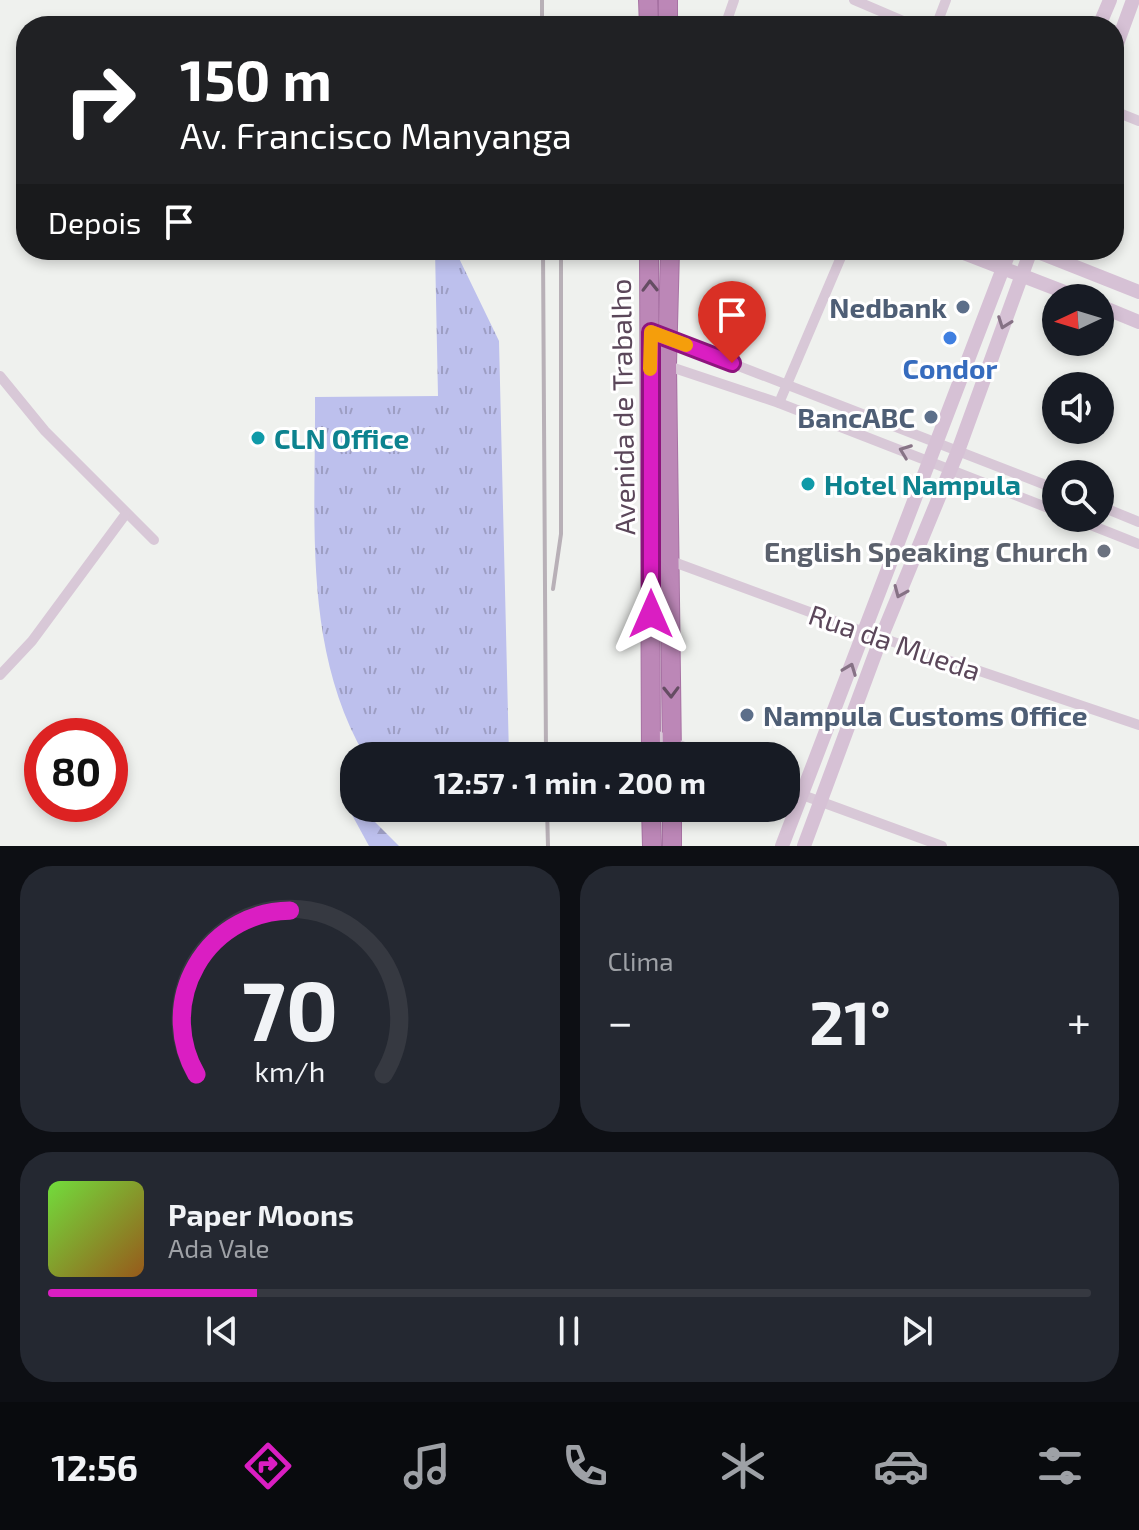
<!DOCTYPE html>
<html lang="pt">
<meta charset="utf-8">
<style>
:root{--surface:#171b24;--page:#242831;--text:#f1f3f6;--muted:#9ea1a6;--line:#363941;--accent:#da1ec2}
body{margin:0;font-family:"Exo 2",sans-serif;background:var(--page);color:var(--text);height:100vh;display:flex;flex-direction:column;font-size:30px;white-space:nowrap}
*{box-sizing:border-box;margin:0}
p{font-size:26px;color:var(--muted)}
.icon{flex:none;width:44px;height:44px;fill:none;stroke:currentColor;stroke-width:2;stroke-linecap:round;stroke-linejoin:round}
.map{position:relative;height:846px;overflow:hidden}
.sheet{display:flex;flex-direction:column;gap:20px;padding:20px;background:#0d0f14;flex:1}
.sheet>*{flex:none}
.top-card{position:absolute;left:16px;top:16px;width:1108px;height:244px;border-radius:32px;box-shadow:0 4px 12px #0003;background:#202124;color:#fff;overflow:hidden}
.needle{width:52px;rotate:266deg}
.fabs{position:absolute;left:1042px;top:284px;display:grid;gap:16px}
.fabs a{display:grid;place-items:center;width:72px;height:72px;border-radius:50%;background:var(--surface);box-shadow:0 4px 12px #0003;font-size:40px}
.speed{position:absolute;left:24px;top:718px;display:flex;gap:16px;font-size:40px;font-weight:700;text-align:center}
.speed>*{display:grid;place-content:center;width:104px;height:104px;border-radius:50%;background:var(--surface);box-shadow:0 4px 12px #0003;line-height:1}
.speed .limit{border:12px solid #d22;background:#fff;color:#111}
.pin{position:absolute;display:grid;place-items:center;width:68px;height:68px;color:#fff;margin:-82px -34px;border-radius:50% 50% 50% 0;rotate:-45deg;box-shadow:0 0 8px #0007}
.pin .icon{rotate:45deg}
.me{position:absolute;width:88px;margin:-44px;rotate:0deg;stroke-linejoin:round;filter:drop-shadow(0 0 6px #0008)}
.turn{display:flex;align-items:center;gap:28px;height:168px;padding:0 32px;font-size:36px}
.turn .icon{width:104px;height:104px;stroke-width:2.5}
.turn b{display:block;font-size:56px;line-height:68px}
.then{display:flex;align-items:center;height:76px;padding:0 32px;background:#0003;gap:16px;font-size:30px}
.big{font-size:60px;font-weight:700;line-height:1.1}
.sheet .card{flex:1;display:flex;flex-direction:column;justify-content:center;gap:12px;min-width:0;padding:0 28px;border-radius:32px;background:var(--page)}
.sheet .dial{align-items:center;gap:0}
.dial svg{height:208px;overflow:visible;fill:none;stroke:var(--line);stroke-width:7;stroke-linecap:round;text-anchor:middle}
.dial text{fill:var(--text);stroke:none}
.song{display:flex;align-items:center;gap:24px}
.cover{width:96px;height:96px;border-radius:12px;background:linear-gradient(135deg,hsl(100 70% 55%),hsl(30 70% 35%))}
.played{height:8px;border-radius:4px;background:linear-gradient(90deg,var(--accent) 20%,var(--line) 20%)}
.keys{display:flex;justify-content:space-around;direction:ltr}
.heat{display:flex;justify-content:space-between;align-items:center;font-size:44px;direction:ltr}
.sheet .tiles{flex:1;display:grid;gap:20px;grid-template-columns:1fr 1fr}
.card:last-child{grid-column:span 2}
.trip{position:absolute;left:340px;top:742px;width:460px;height:80px;border-radius:32px;background:var(--surface);box-shadow:0 4px 12px #0003;font-weight:700;line-height:80px;text-align:center}
.dock{display:flex;height:128px;justify-content:space-around;align-items:center;background:#090b0e;color:var(--muted)}
.dock .icon{width:56px;height:56px}
.dock .current{color:var(--accent)}
.dock b{font-size:36px;color:var(--text)}
.map>svg:first-child{display:block}
</style>
<div class="map">
<svg width="1139" height="846" viewBox="0 0 1139 846">
<defs>
<pattern id="grass-tufts" width="24" height="20" patternUnits="userSpaceOnUse" patternTransform="scale(2)"><rect width="24" height="20" fill="#bdc0ed"/><path d="M3 7l-1-3M5 7V3M7 7l1-3M15 17l-1-3M17 17v-4M19 17l1-3" fill="none" stroke="#9d9ec3"/></pattern>
<pattern id="forest-firs" width="22" height="20" patternUnits="userSpaceOnUse" patternTransform="scale(2)"><rect width="22" height="20" fill="#bdc0ed"/><path d="M5 1l3.5 6h-7zM16 11l3.5 6h-7z" fill="#9d9ec3"/></pattern>
</defs>
<rect width="100%" height="100%" fill="#eff1ee"/>
<path fill="url(#grass-tufts)" d="M435 250H455L499 341 509 756H365C302 647 316 518 315 397L438 396Z"/>
<polygon fill="url(#forest-firs)" points="361,808 399,846 369,846 351,813"/>
<g fill="none" stroke-linecap="round" stroke-linejoin="round">
<defs>
<g id="highway">
<polyline points="648,0 649,26"/>
<polyline points="668,26 668,0"/>
<polyline points="649,250 651,756"/>
<polyline points="670,250 667,365 672,756"/>
<polyline points="651,808 652,846"/>
<polyline points="672,846 672,808"/>
</g>
</defs>
<use href="#highway" stroke="#a772a3" stroke-width="20"/>
<g stroke="#d8c8d7" stroke-width="10">
<polyline points="854,0 915,26"/>
<polyline points="725,26 734,0"/>
<polyline points="936,26 946,0"/>
<polyline points="1114,111 1139,121"/>
<polyline points="664,337 1056,489"/>
<polyline points="665,365 779,403 1056,511"/>
<polyline points="0,376 45,431 154,540"/>
<polyline points="779,403 844,250"/>
<polyline points="1100,506 1139,522"/>
<polyline points="1073,518 1139,544"/>
<polyline points="652,554 864,632 1139,725"/>
<polyline points="0,675 32,641 125,515"/>
<polyline points="651,733 706,756"/>
<polyline points="786,789 942,846"/>
</g>
<g stroke="#d6c1d5" stroke-width="14">
<polyline points="1099,26 1110,0"/>
<polyline points="1114,52 1133,0"/>
<polyline points="956,250 1080,298"/>
<polyline points="1033,250 1139,292"/>
<polyline points="1100,306 1139,322"/>
<polyline points="782,846 1010,250"/>
<polyline points="804,846 881,638 958,451 1031,250"/>
</g>
<use href="#highway" stroke="#bc87b7" stroke-width="18"/>
<g stroke="#b8b0b7" stroke-width="4">
<polyline points="542,0 542,26"/>
<polyline points="543,250 546,756"/>
<polyline points="553,589 561,534 561,250"/>
<polyline points="547,808 548,846"/>
</g>
</g>
<defs><path id="oneway-chevron" d="M-2-3.5L2.5 0L-2 3.5" fill="none" stroke-width="1.6" stroke-linecap="round" stroke-linejoin="round" transform="scale(2)"/></defs>
<g stroke="#654d63">
<use href="#oneway-chevron" transform="translate(650 286) rotate(-91)"/>
<use href="#oneway-chevron" transform="translate(671 692) rotate(89)"/>
</g>
<g stroke="#867285">
<use href="#oneway-chevron" transform="translate(1004 323) rotate(110)"/>
<use href="#oneway-chevron" transform="translate(900 592) rotate(113)"/>
<use href="#oneway-chevron" transform="translate(850 669) rotate(-69)"/>
</g>
<use stroke="#877486" href="#oneway-chevron" transform="translate(905 451) rotate(-159)"/>
<g fill="none" stroke-linecap="round" stroke-linejoin="round">
<defs>
<polyline id="route" points="651,614 651,332 732,363"/>
</defs>
<use href="#route" stroke="#8e147e" stroke-width="20"/>
<use href="#route" stroke="#da1ec2" stroke-width="14"/>
<polyline stroke="#f59e0b" stroke-width="14" points="650,369 651,332 686,345"/>
</g>
<g fill="#5c6f8a" stroke="#fff" stroke-width="3">
<circle cx="963" cy="307" r="8"/>
<circle cx="931" cy="417" r="8"/>
<circle cx="747" cy="715" r="8"/>
</g>
<circle fill="#3f7fe0" stroke="#fff" stroke-width="3" cx="950" cy="338" r="8"/>
<g fill="#0f9aa8" stroke="#fff" stroke-width="3">
<circle cx="258" cy="438" r="8"/>
<circle cx="808" cy="484" r="8"/>
</g>
<circle fill="#6b7280" stroke="#fff" stroke-width="3" cx="1104" cy="551" r="8"/>
<g text-anchor="middle" dominant-baseline="central" stroke-width="6" stroke-linejoin="round" paint-order="stroke">
<g font-size="28" font-weight="bold" fill="#4e5e75" stroke="#fff" text-anchor="end">
<text x="947" y="307">Nedbank</text>
<text x="915" y="417">BancABC</text>
<text x="763" y="715" text-anchor="start">Nampula Customs Office</text>
</g>
<g font-size="28" font-weight="bold" fill="#366cbe" stroke="#fff">
<text x="950" y="368">Condor</text>
</g>
<g font-size="28" fill="#5b475a" stroke="#fff">
<text transform="translate(622 407) rotate(-91)">Avenida de Trabalho</text>
<text transform="translate(895 642) rotate(19)">Rua da Mueda</text>
</g>
<g font-size="28" font-weight="bold" fill="#0d838f" stroke="#fff" text-anchor="start">
<text x="274" y="438">CLN Office</text>
<text x="824" y="484">Hotel Nampula</text>
</g>
<g font-size="28" font-weight="bold" fill="#5b616d" stroke="#fff" text-anchor="end">
<text x="1088" y="551">English Speaking Church</text>
</g>
</g>
</svg>
<div class="fabs">
<a><svg class="needle" viewBox="-14 -14 28 28"><path d="M0-13l5 13h-10z" fill="#e53935"/><path d="M0 13l5-13h-10z" fill="#9ea1a6"/></svg></a>
<a><svg class="icon" aria-label="sound" viewBox="0 0 24 24"><path d="M4 9h4l5-4v14l-5-4H4zM17 9q2 3 0 6"/></svg></a>
<a><svg class="icon" aria-label="search" viewBox="0 0 24 24"><circle cx="10" cy="10" r="6"/><path d="M15 15l6 6"/></svg></a>
</div>
<div class="speed"><div class="limit">80</div></div>
<div class="pin" style="left:732px;top:363px;background:#d93025"><svg class="icon" aria-label="arrive" viewBox="0 0 24 24"><path d="M6 21V4h12l-3 4 3 4H6"/></svg></div>
<svg class="me" style="left:651px;top:614px" viewBox="-20 -20 40 40"><path d="M0-17L14 15 0 8-14 15z" fill="#da1ec2" stroke="#fff" stroke-width="4"/></svg>
<div class="trip">12:57 · 1 min · 200 m</div>
<div class="top-card">
<div class="turn"><svg class="icon" aria-label="right" viewBox="0 0 24 24"><path d="M7 20v-9h11M14 6l5 5-5 5"/></svg><div><b>150 m</b>Av. Francisco Manyanga</div></div>
<div class="then">Depois<svg class="icon" aria-label="arrive" viewBox="0 0 24 24"><path d="M6 21V4h12l-3 4 3 4H6"/></svg></div>
</div>
</div>
<section class="sheet">
<div class="tiles">
<div class="card dial"><svg viewBox="0 0 100 80">
<path d="M14 69A42 42 0 1 1 86 69"/>
<path d="M14 69A42 42 0 0 1 50 6" stroke="#da1ec2"/>
<text x="50" y="56" font-size="32" font-weight="700">70</text>
<text x="50" y="72" font-size="11">km/h</text>
</svg></div>
<div class="card"><p>Clima</p>
<div class="heat"><a>−</a><b class="big">21°</b><a>+</a></div>
</div>
<div class="card">
<div class="song"><i class="cover"></i><div><b>Paper Moons</b><p>Ada Vale</p></div></div>
<div class="played"></div>
<div class="keys"><svg class="icon" aria-label="previous" viewBox="0 0 24 24"><path d="M18 5L8 12l10 7zM5 5v14"/></svg><svg class="icon" aria-label="pause" viewBox="0 0 24 24"><path d="M8 5v14M16 5v14"/></svg><svg class="icon" aria-label="next" viewBox="0 0 24 24"><path d="M6 5l10 7-10 7zM19 5v14"/></svg></div>
</div>
</div>
</section>
<nav class="dock">
<b>12:56</b>
<svg class="icon current" aria-label="directions" viewBox="0 0 24 24"><path d="M12 3l9 9-9 9-9-9zM9 14v-3h6M13 9l2 2-2 2"/></svg>
<svg class="icon" aria-label="music" viewBox="0 0 24 24"><path d="M9 18V5l10-2v13"/><circle cx="6" cy="18" r="3"/><circle cx="16" cy="16" r="3"/></svg>
<svg class="icon" aria-label="phone" viewBox="0 0 24 24"><path d="M5 4h4l2 5-3 2q2 4 5 5l2-3 5 2v4C11 20 4 13 5 4z"/></svg>
<svg class="icon" aria-label="climate" viewBox="0 0 24 24"><path d="M12 3v18M4 7l16 10M4 17L20 7"/></svg>
<svg class="icon" aria-label="car" viewBox="0 0 24 24"><path d="M5 17H2v-5l4-1 3-4h7l3 4 3 1v5h-3M9 17h6M6 11h13"/><circle cx="7" cy="17" r="2"/><circle cx="17" cy="17" r="2"/></svg>
<svg class="icon" aria-label="filters" viewBox="0 0 24 24"><path d="M4 7h16M4 17h16"/><circle cx="9" cy="7" r="2"/><circle cx="15" cy="17" r="2"/></svg>
</nav>
